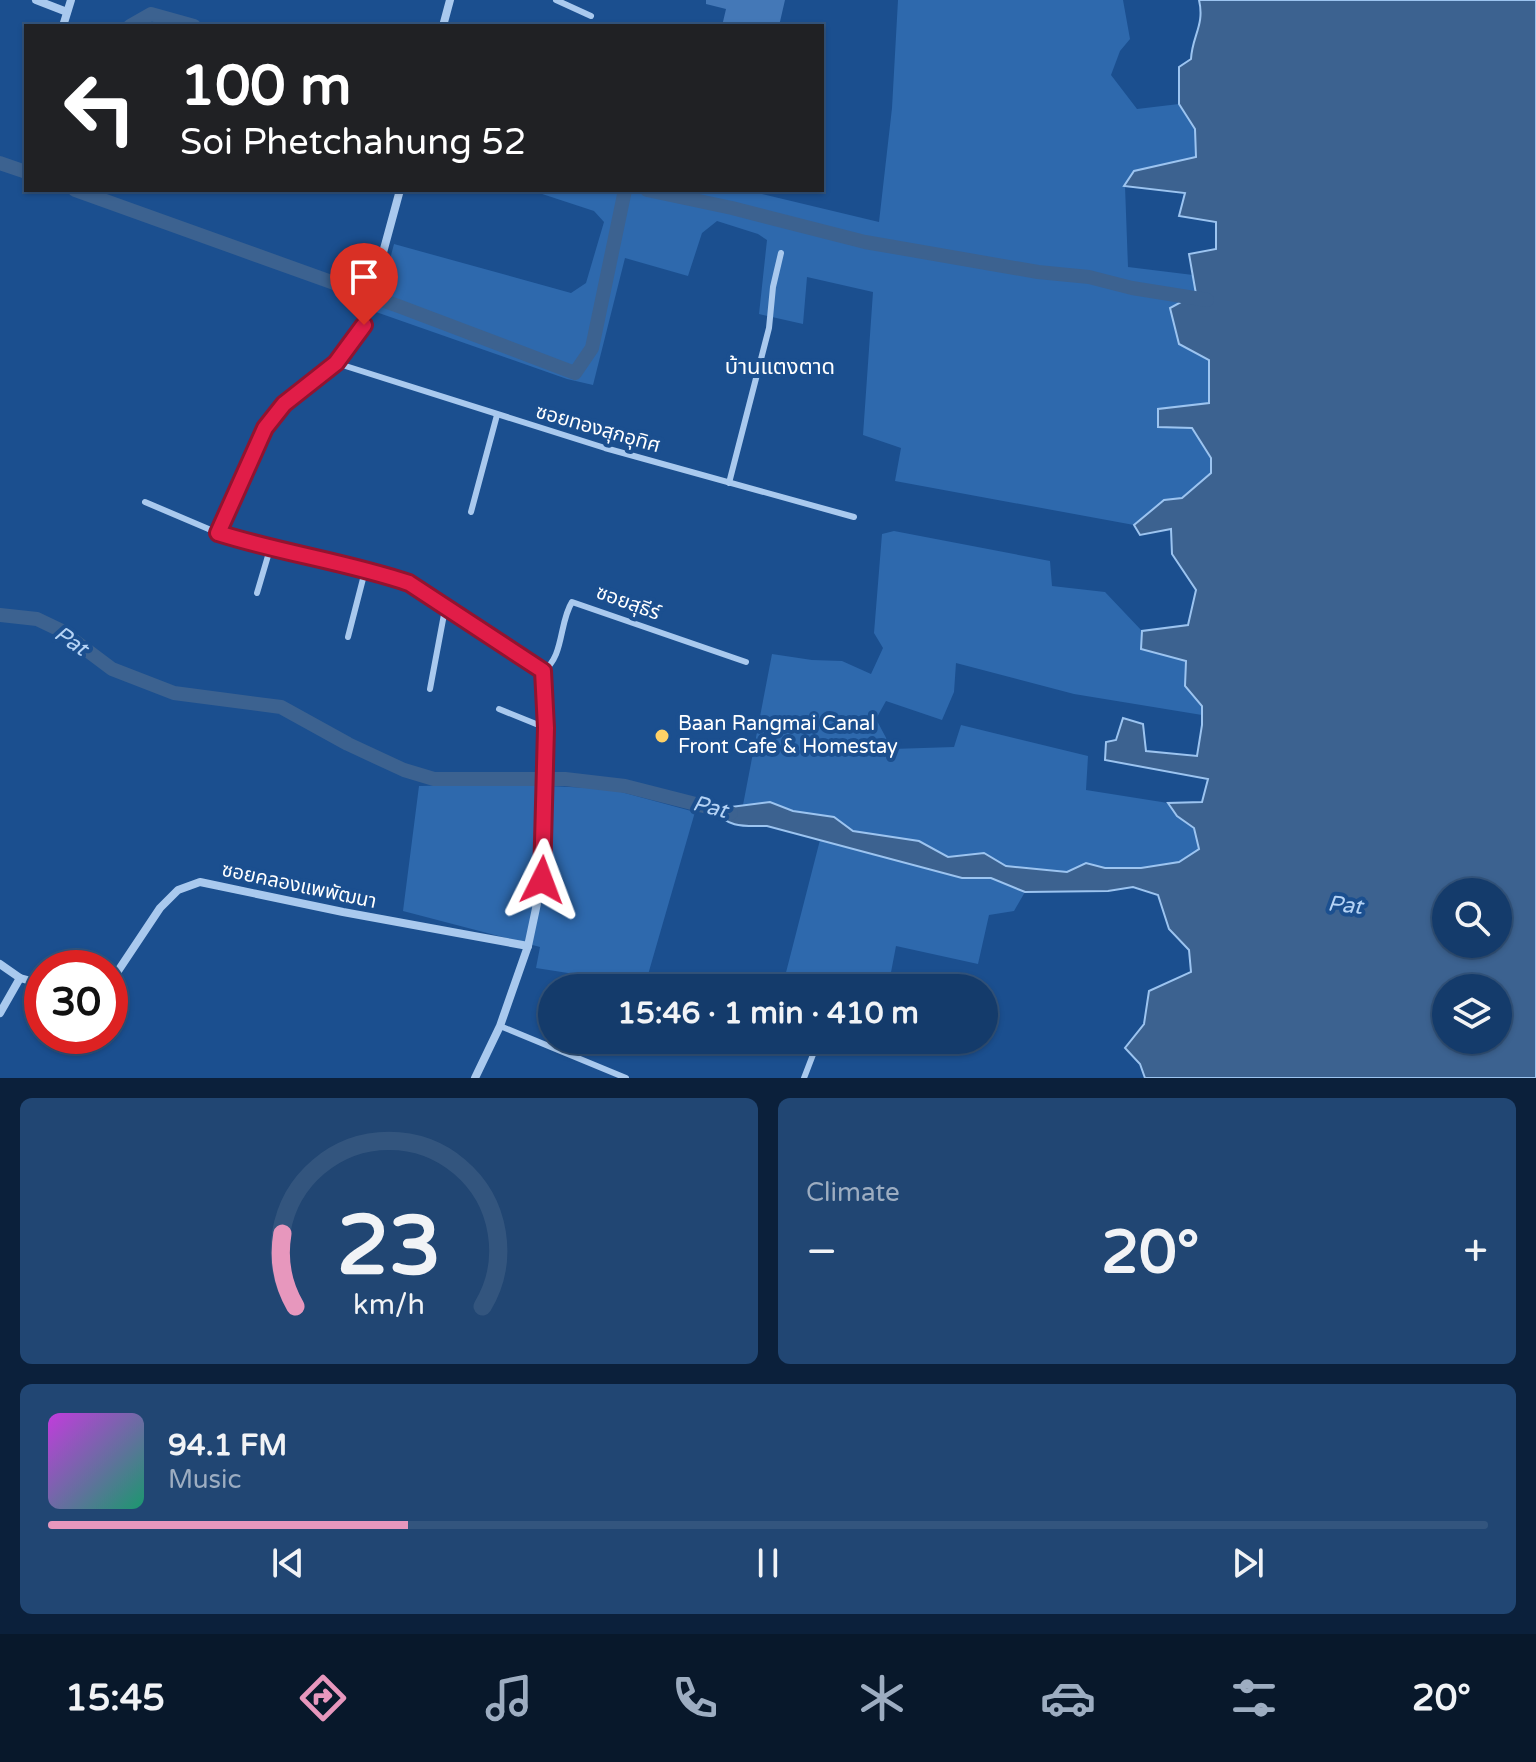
<!DOCTYPE html>
<meta charset="utf-8">
<style>
:root{--surface:#143b6b;--page:#214673;--text:#f1f3f6;--muted:#9dadc1;--line:#33557e;--accent:#e797bd}
body{margin:0;font-family:"Varela Round","Noto Sans Thai",sans-serif;background:var(--page);color:var(--text);height:100vh;display:flex;flex-direction:column;font-size:30px;white-space:nowrap}
*{box-sizing:border-box;margin:0}
p{font-size:26px;color:var(--muted)}
.icon{flex:none;width:44px;height:44px;fill:none;stroke:currentColor;stroke-width:2;stroke-linecap:round;stroke-linejoin:round}
.map{position:relative;height:1078px;overflow:hidden}
.panel{display:flex;flex-direction:column;gap:20px;padding:20px;background:#0b203b;flex:1}
.panel>*{flex:none}
.hud{position:absolute;left:24px;top:24px;width:800px;height:168px;border-radius:0px;box-shadow:0 2px 6px #0004,0 0 0 2px var(--line);background:#202124;color:#fff;overflow:hidden}
.buttons{position:absolute;left:1432px;top:878px;display:grid;gap:16px}
.buttons a{display:grid;place-items:center;width:80px;height:80px;border-radius:50%;background:var(--surface);box-shadow:0 2px 6px #0004,0 0 0 2px var(--line);font-size:40px}
.speed{position:absolute;left:24px;top:950px;display:flex;gap:16px;font-size:40px;font-weight:700;text-align:center}
.speed>*{display:grid;place-content:center;width:104px;height:104px;border-radius:50%;background:var(--surface);box-shadow:0 2px 6px #0004,0 0 0 2px var(--line);line-height:1}
.speed .limit{border:12px solid #d22;background:#fff;color:#111}
.pin{position:absolute;display:grid;place-items:center;width:68px;height:68px;color:#fff;margin:-82px -34px;border-radius:50% 50% 50% 0;rotate:-45deg;box-shadow:0 0 8px #0007}
.pin .icon{rotate:45deg}
.me{position:absolute;width:88px;margin:-44px;rotate:3deg;stroke-linejoin:round;filter:drop-shadow(0 0 6px #0008)}
.turn{display:flex;align-items:center;gap:28px;height:168px;padding:0 24px;font-size:36px}
.turn .icon{width:104px;height:104px;stroke-width:2.5}
.turn b{display:block;font-size:56px;line-height:68px}
.big{font-size:60px;font-weight:800;line-height:1.1}
.panel .card{flex:1;display:flex;flex-direction:column;justify-content:center;gap:12px;min-width:0;padding:0 28px;border-radius:12px;background:var(--page)}
.panel .dial{align-items:center;gap:0}
.dial svg{height:208px;overflow:visible;fill:none;stroke:var(--line);stroke-width:7;stroke-linecap:round;text-anchor:middle}
.dial text{fill:var(--text);stroke:none}
.song{display:flex;align-items:center;gap:24px}
.cover{width:96px;height:96px;border-radius:12px;background:linear-gradient(135deg,hsl(290 70% 55%),hsl(160 70% 35%))}
.played{height:8px;border-radius:4px;background:linear-gradient(90deg,var(--accent) 25%,var(--line) 25%)}
.keys{display:flex;justify-content:space-around;direction:ltr}
.heat{display:flex;justify-content:space-between;align-items:center;font-size:44px;direction:ltr}
.panel .tiles{flex:1;display:grid;gap:20px;grid-template-columns:1fr 1fr}
.card:last-child{grid-column:span 2}
.trip{position:absolute;left:538px;top:974px;width:460px;height:80px;border-radius:40px;background:var(--surface);box-shadow:0 2px 6px #0004,0 0 0 2px var(--line);font-weight:800;line-height:80px;text-align:center}
.tabs{display:flex;height:128px;justify-content:space-around;align-items:center;background:#08182b;color:var(--muted)}
.tabs .icon{width:56px;height:56px}
.tabs .current{color:var(--accent)}
.tabs b{font-size:36px;color:var(--text)}
.map>svg:first-child{display:block}
</style>
<div class="map">
<svg width="1536" height="1078" viewBox="0 0 1536 1078">
<rect width="100%" height="100%" fill="#1b4f8f"/>
<g fill="#2e69ad">
<polygon points="898,0 1123,0 1130,39 1120,51 1111,75 1137,109 1179,104 1195,129 1196,157 1134,171 1125,186 1128,267 1193,275 1209,360 1209,403 1159,409 1158,427 1192,428 1211,458 1211,474 1182,498 1164,500 1134,525 895,481 901,448 863,435 873,292 807,277 803,324 759,314 767,240 758,234 717,221 702,233 688,276 625,258 593,385 567,379 376,312 394,244 571,293 586,283 604,222 594,211 530,190 745,190 879,222 892,108"/>
<polygon points="894,531 1050,561 1052,586 1105,592 1142,631 1141,649 1186,661 1185,686 1202,706 1202,715 1074,694 956,663 954,692 942,720 886,701 876,719 892,749 954,747 961,725 1088,756 1086,790 1168,803 1177,816 1194,828 1200,848 1179,862 1141,868 1105,868 1086,863 1067,872 1005,866 984,853 948,857 919,841 853,831 834,817 793,811 770,802 743,805 772,654 812,660 842,661 871,674 883,648 874,633 882,534"/>
<polygon points="508,784 610,789 695,812 645,985 536,968 540,947 403,911 419,786"/>
<polygon points="820,840 962,878 991,878 1025,892 1014,911 989,915 978,964 896,946 888,988 830,983 828,988 782,988"/>
</g>
<path fill="#3c6290" stroke="#9cc4f0" stroke-width="2" fill-rule="evenodd" d="M1199 0H1536V1078H1145L1140 1064 1125 1048 1144 1024 1149 991 1191 972 1189 950 1169 929 1158 895 1133 887 1108 891 1025 892 991 878H962L767 826C746 826 727 829 715 809L770 802 793 811 834 817 853 831 919 841 948 857 984 853 1006 866 1067 872 1086 863 1105 868H1141L1179 862 1199 849 1194 828 1177 816 1168 803 1202 802 1208 779 1105 760 1106 742 1116 740 1123 718 1143 724 1146 751 1197 756 1202 725V706L1185 686 1186 661 1141 649 1142 631 1188 625 1196 590 1172 554 1171 529 1140 535 1134 525 1164 500 1182 498 1211 473V458L1192 428 1158 427V409L1209 403V360L1179 344 1170 308 1196 294 1189 254 1216 249V222L1179 216 1185 193 1124 186 1134 171 1196 157 1195 129 1179 104V67L1191 59C1192 36 1205 25 1199 0ZM1446 892H1498V944H1446ZM1446 988H1498V1040H1446Z"/>
<g fill="none" stroke-linecap="round" stroke-linejoin="round">
<g stroke="#3c6290" stroke-width="14">
<polyline points="130,26 151,14 194,26"/>
<polyline points="0,163 26,172"/>
<polyline points="75,190 401,307 575,373 592,348 625,190"/>
<polyline points="647,190 732,208 865,242 1038,272 1089,277 1132,288 1207,300"/>
<polyline points="0,615 37,619 60,630 112,669 174,693 281,707 348,744 404,770 434,779 565,779 625,786 731,813"/>
</g>
</g>
<polygon fill="#4478b7" points="706,0 785,0 779,26 722,26 726,9 706,4"/>
<g fill="none" stroke-linecap="round" stroke-linejoin="round">
<g stroke="#a9c9ee" stroke-width="6">
<polyline points="556,0 591,16"/>
<polyline points="336,363 605,448 854,517"/>
<polyline points="729,483 769,328 773,287 781,253"/>
<polyline points="145,502 218,533"/>
<polyline points="471,512 497,415"/>
<polyline points="257,593 270,549"/>
<polyline points="348,637 365,571"/>
<path d="M543 671C564 658 559 622 572 602L746 662"/>
<polyline points="430,689 445,609"/>
<polyline points="499,709 546,728"/>
<polyline points="500,1026 626,1078"/>
<polyline points="804,1078 814,1052"/>
</g>
<g stroke="#a9c9ee" stroke-width="8">
<polyline points="36,0 67,12"/>
<polyline points="63,26 71,0"/>
<polyline points="443,26 450,0"/>
<path d="M400 190 363 326 336 363 284 404 265 428 218 533C281 553 346 562 409 583L543 671 546 728 542 880 528 946 500 1026 475 1078"/>
<polyline points="0,964 20,978 42,984"/>
<polyline points="110,983 160,908 178,890 200,882 343,912 528,946"/>
<polyline points="0,1013 20,978"/>
</g>
</g>
<g fill="none" stroke-linecap="round" stroke-linejoin="round">
<defs>
<path id="route" d="M364 325 336 363 284 404 265 428 218 533C281 553 347 562 409 583L543 671 546 728 542 880"/>
</defs>
<use href="#route" stroke="#92132f" stroke-width="20"/>
<use href="#route" stroke="#e11d48" stroke-width="14"/>
</g>
<circle fill="#ffd166" stroke="#1b4f8f" stroke-width="3" cx="662" cy="736" r="8"/>
<g text-anchor="middle" dominant-baseline="central" stroke-width="8" stroke-linejoin="round" paint-order="stroke">
<g font-size="20" fill="#fff" stroke="#1b4f8f">
<text transform="translate(598 429) rotate(16)">ซอยทองสุกอุทิศ</text>
<text transform="translate(628 603) rotate(20)">ซอยสุธีร์</text>
<text transform="translate(299 886) rotate(12)">ซอยคลองแพพัฒนา</text>
</g>
<g font-size="20" fill="#fff" stroke="#1b4f8f" text-anchor="start">
<text x="678" y="724">Baan Rangmai Canal<tspan x="678" dy="23">Front Cafe &amp; Homestay</tspan></text>
</g>
<g font-size="22" fill="#fff" stroke="#1b4f8f">
<text x="780" y="367">บ้านแตงตาด</text>
</g>
<g font-size="22" font-style="italic" fill="#b5d3f5" stroke="#1b4f8f">
<text transform="translate(71 641) rotate(34)">Pat</text>
<text transform="translate(710 807) rotate(14)">Pat</text>
<text transform="translate(1345 905) rotate(6)">Pat</text>
</g>
</g>
</svg>
<div class="buttons">
<a><svg class="icon" aria-label="search" viewBox="0 0 24 24"><circle cx="10" cy="10" r="6"/><path d="M15 15l6 6"/></svg></a>
<a><svg class="icon" aria-label="layers" viewBox="0 0 24 24"><path d="M12 4l9 5-9 5-9-5zM3 14l9 5 9-5"/></svg></a>
</div>
<div class="speed"><div class="limit">30</div></div>
<div class="pin" style="left:364px;top:325px;background:#d93025"><svg class="icon" aria-label="arrive" viewBox="0 0 24 24"><path d="M6 21V4h12l-3 4 3 4H6"/></svg></div>
<svg class="me" style="left:542px;top:880px" viewBox="-20 -20 40 40"><path d="M0-17L14 15 0 8-14 15z" fill="#e11d48" stroke="#fff" stroke-width="4"/></svg>
<div class="trip">15:46 · 1 min · 410 m</div>
<div class="hud">
<div class="turn"><svg class="icon" aria-label="left" viewBox="0 0 24 24"><path d="M17 20v-9H6M10 6l-5 5 5 5"/></svg><div><b>100 m</b>Soi Phetchahung 52</div></div>
</div>
</div>
<section class="panel">
<div class="tiles">
<div class="card dial"><svg viewBox="0 0 100 80">
<path d="M14 69A42 42 0 1 1 86 69"/>
<path d="M14 69A42 42 0 0 1 9 41" stroke="#e797bd"/>
<text x="50" y="56" font-size="32" font-weight="700">23</text>
<text x="50" y="72" font-size="11">km/h</text>
</svg></div>
<div class="card"><p>Climate</p>
<div class="heat"><a>−</a><b class="big">20°</b><a>+</a></div>
</div>
<div class="card">
<div class="song"><i class="cover"></i><div><b>94.1 FM</b><p>Music</p></div></div>
<div class="played"></div>
<div class="keys"><svg class="icon" aria-label="previous" viewBox="0 0 24 24"><path d="M18 5L8 12l10 7zM5 5v14"/></svg><svg class="icon" aria-label="pause" viewBox="0 0 24 24"><path d="M8 5v14M16 5v14"/></svg><svg class="icon" aria-label="next" viewBox="0 0 24 24"><path d="M6 5l10 7-10 7zM19 5v14"/></svg></div>
</div>
</div>
</section>
<nav class="tabs">
<b>15:45</b>
<svg class="icon current" aria-label="directions" viewBox="0 0 24 24"><path d="M12 3l9 9-9 9-9-9zM9 14v-3h6M13 9l2 2-2 2"/></svg>
<svg class="icon" aria-label="music" viewBox="0 0 24 24"><path d="M9 18V5l10-2v13"/><circle cx="6" cy="18" r="3"/><circle cx="16" cy="16" r="3"/></svg>
<svg class="icon" aria-label="phone" viewBox="0 0 24 24"><path d="M5 4h4l2 5-3 2q2 4 5 5l2-3 5 2v4C11 20 4 13 5 4z"/></svg>
<svg class="icon" aria-label="climate" viewBox="0 0 24 24"><path d="M12 3v18M4 7l16 10M4 17L20 7"/></svg>
<svg class="icon" aria-label="car" viewBox="0 0 24 24"><path d="M5 17H2v-5l4-1 3-4h7l3 4 3 1v5h-3M9 17h6M6 11h13"/><circle cx="7" cy="17" r="2"/><circle cx="17" cy="17" r="2"/></svg>
<svg class="icon" aria-label="filters" viewBox="0 0 24 24"><path d="M4 7h16M4 17h16"/><circle cx="9" cy="7" r="2"/><circle cx="15" cy="17" r="2"/></svg>
<b>20°</b>
</nav>
